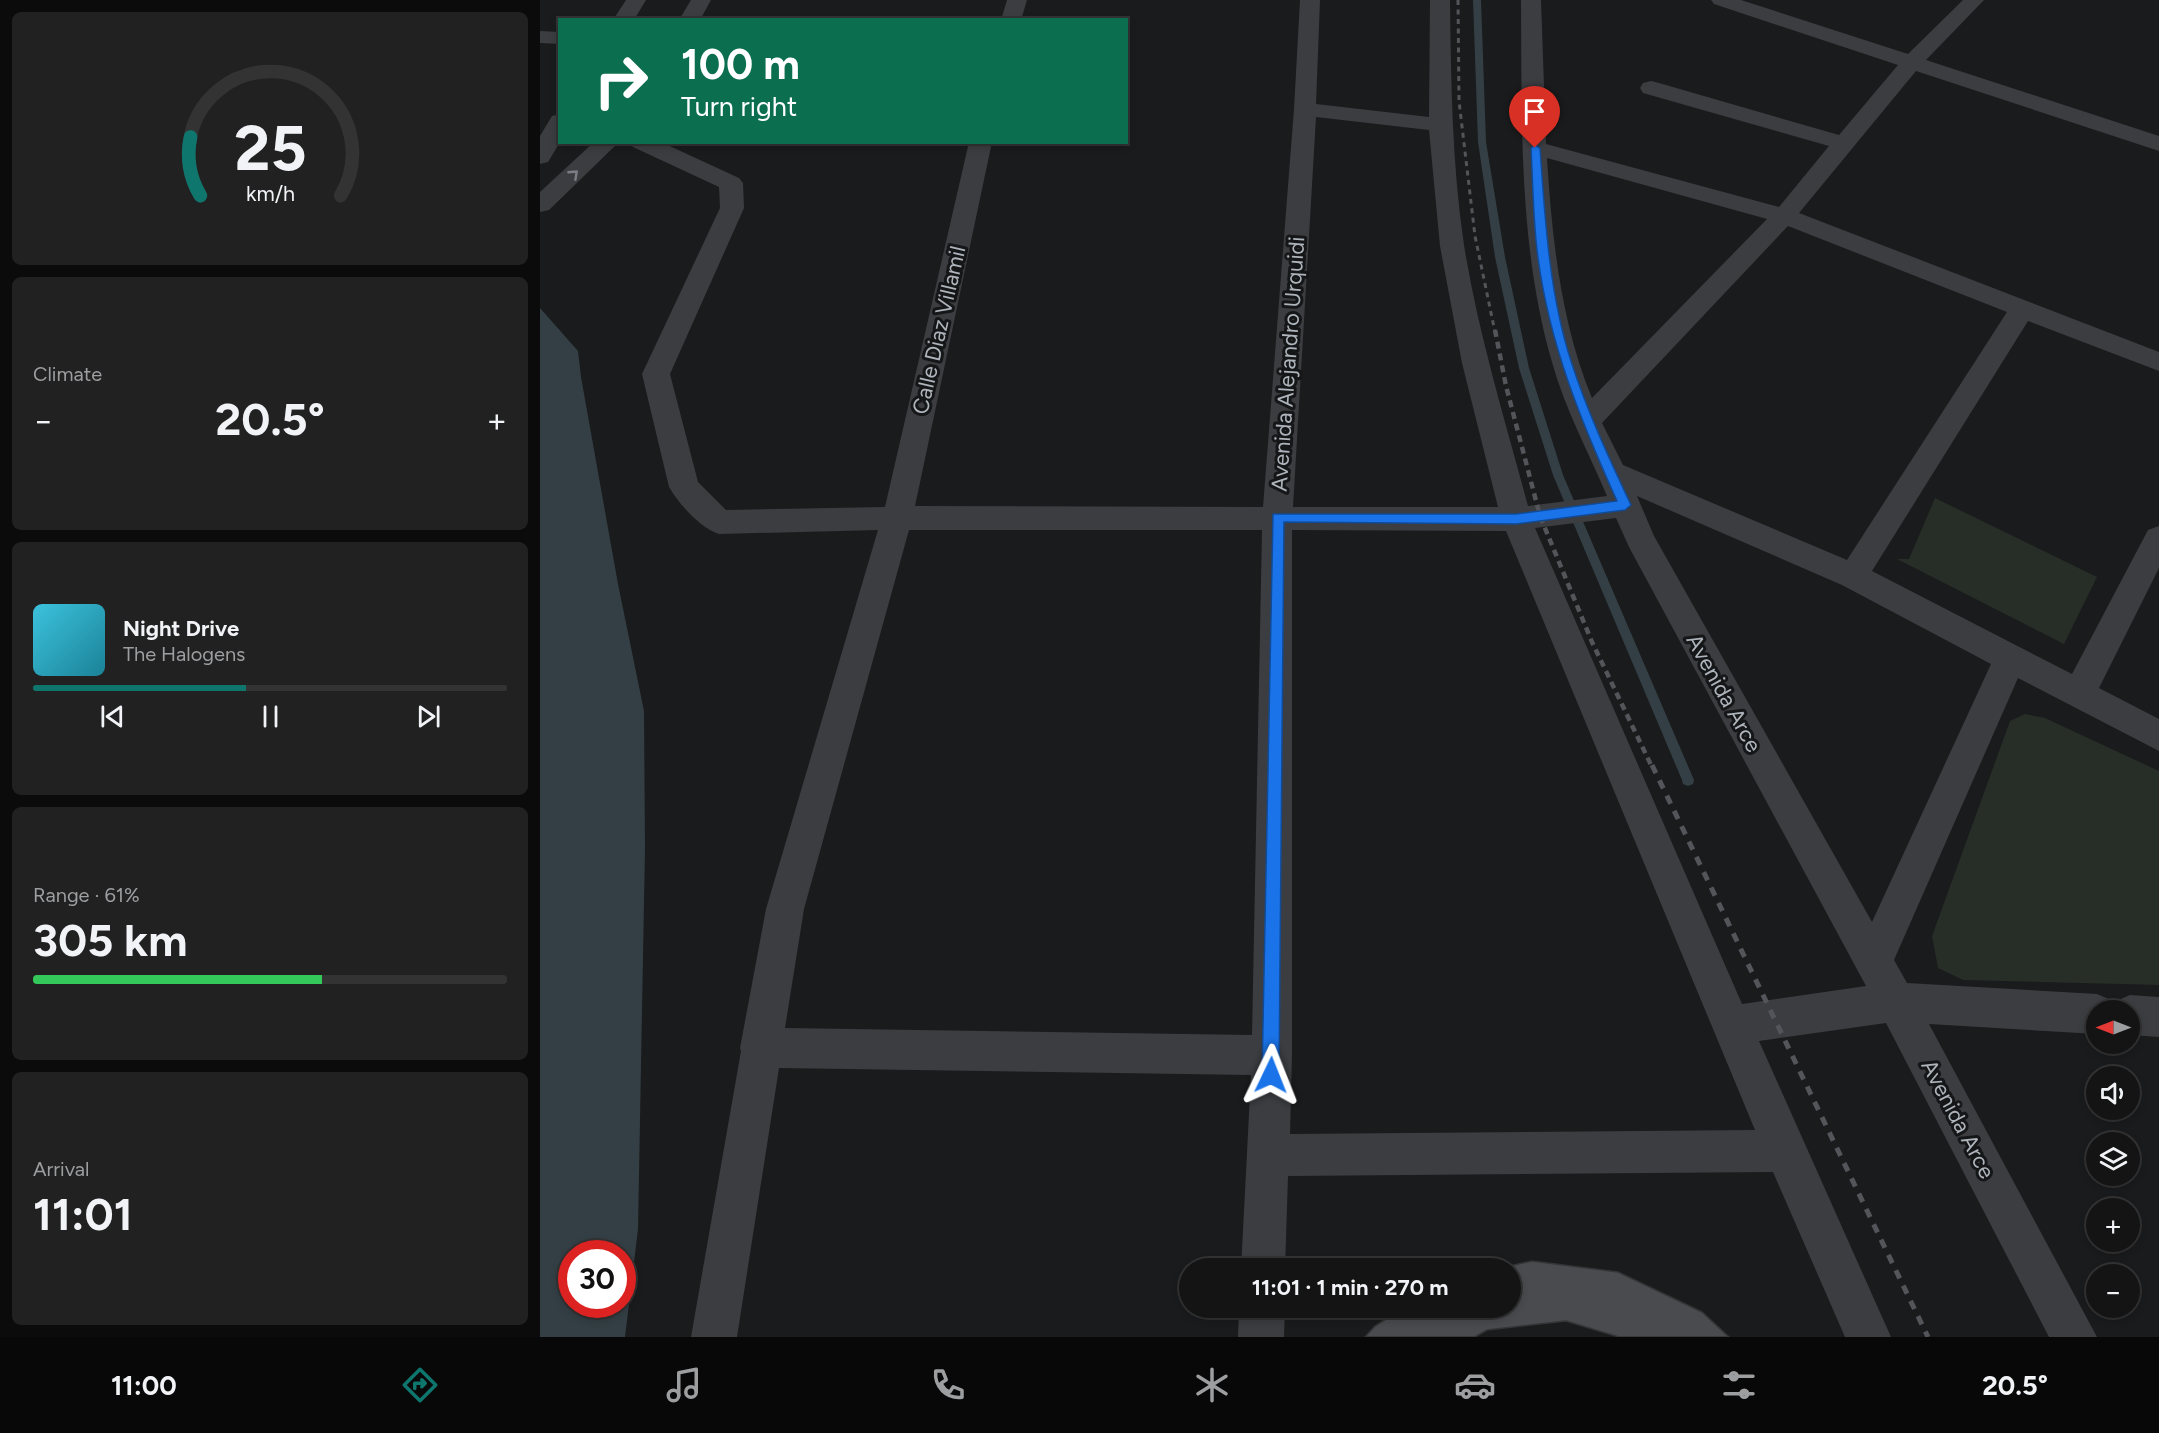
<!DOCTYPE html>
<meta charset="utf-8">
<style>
:root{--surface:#141415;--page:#212122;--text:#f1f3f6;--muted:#9d9ea0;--line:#333334;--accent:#0f766e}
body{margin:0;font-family:Figtree,sans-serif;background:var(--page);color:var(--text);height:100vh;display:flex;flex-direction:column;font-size:22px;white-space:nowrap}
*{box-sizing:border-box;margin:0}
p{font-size:20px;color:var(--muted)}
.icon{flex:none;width:33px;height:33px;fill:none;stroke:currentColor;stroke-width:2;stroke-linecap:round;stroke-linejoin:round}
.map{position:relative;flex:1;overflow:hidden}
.panel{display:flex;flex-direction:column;gap:12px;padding:12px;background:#0b0b0c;width:540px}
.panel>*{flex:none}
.banner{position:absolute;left:18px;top:18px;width:570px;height:126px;border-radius:0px;box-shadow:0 3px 9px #0003,0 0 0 2px var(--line);background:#0b6e4f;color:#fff;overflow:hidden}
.needle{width:39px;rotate:270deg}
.tools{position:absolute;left:1546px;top:1000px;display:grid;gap:12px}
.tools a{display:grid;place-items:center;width:54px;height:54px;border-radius:50%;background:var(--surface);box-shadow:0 3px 9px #0003,0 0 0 2px var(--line);font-size:30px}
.speed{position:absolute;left:18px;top:1240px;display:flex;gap:12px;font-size:30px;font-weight:700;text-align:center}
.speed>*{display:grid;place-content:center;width:78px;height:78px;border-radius:50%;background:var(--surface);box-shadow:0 3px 9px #0003,0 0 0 2px var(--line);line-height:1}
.speed .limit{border:9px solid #d22;background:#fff;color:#111}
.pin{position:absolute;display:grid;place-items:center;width:51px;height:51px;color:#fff;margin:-62px -26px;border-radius:50% 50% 50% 0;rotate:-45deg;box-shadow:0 0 6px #0007}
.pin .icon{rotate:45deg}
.me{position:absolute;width:66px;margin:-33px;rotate:2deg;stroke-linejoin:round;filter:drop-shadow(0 0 4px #0008)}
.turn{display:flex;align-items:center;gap:21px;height:126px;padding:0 24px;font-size:27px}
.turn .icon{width:78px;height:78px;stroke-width:2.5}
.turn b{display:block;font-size:42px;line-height:51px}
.big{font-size:45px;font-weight:700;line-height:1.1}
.panel .tile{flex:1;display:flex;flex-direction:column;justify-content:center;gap:9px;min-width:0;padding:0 21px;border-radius:9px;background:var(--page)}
.panel .dial{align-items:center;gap:0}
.dial svg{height:156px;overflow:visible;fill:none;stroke:var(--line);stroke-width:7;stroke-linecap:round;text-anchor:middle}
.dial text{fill:var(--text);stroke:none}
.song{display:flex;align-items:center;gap:18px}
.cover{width:72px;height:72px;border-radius:9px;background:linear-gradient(135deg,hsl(190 70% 55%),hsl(190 70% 35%))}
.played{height:6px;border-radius:3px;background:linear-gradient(90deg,var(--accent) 45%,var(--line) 45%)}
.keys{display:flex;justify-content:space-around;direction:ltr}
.heat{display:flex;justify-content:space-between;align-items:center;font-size:33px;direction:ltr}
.charge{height:9px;border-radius:4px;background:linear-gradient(90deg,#34c759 61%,var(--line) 0)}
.trip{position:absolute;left:639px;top:1258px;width:342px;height:60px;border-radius:30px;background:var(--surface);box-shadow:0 3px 9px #0003,0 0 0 2px var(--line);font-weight:700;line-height:60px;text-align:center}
.dock{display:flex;height:96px;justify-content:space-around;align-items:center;background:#080808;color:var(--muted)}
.dock .icon{width:42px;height:42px}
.dock .current{color:var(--accent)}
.dock b{font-size:27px;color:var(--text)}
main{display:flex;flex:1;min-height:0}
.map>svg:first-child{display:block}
</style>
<main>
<section class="panel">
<div class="tile dial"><svg viewBox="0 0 100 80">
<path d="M14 69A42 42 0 1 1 86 69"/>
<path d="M14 69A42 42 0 0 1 9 39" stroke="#0f766e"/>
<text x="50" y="56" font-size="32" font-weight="700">25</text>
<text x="50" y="72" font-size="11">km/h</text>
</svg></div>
<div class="tile"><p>Climate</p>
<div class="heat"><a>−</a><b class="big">20.5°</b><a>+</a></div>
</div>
<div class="tile">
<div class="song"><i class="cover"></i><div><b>Night Drive</b><p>The Halogens</p></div></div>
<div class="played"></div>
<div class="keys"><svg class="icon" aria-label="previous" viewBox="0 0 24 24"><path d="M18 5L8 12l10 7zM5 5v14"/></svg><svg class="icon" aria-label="pause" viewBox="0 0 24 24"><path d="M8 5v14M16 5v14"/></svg><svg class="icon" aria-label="next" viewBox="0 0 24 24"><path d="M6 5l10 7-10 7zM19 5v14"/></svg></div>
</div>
<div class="tile"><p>Range · 61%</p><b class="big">305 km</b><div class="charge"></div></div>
<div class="tile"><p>Arrival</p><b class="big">11:01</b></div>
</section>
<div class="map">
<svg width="1619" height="1337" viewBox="0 0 1619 1337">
<rect width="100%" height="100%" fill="#1a1b1c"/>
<g fill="#262e27">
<polygon points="1395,498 1557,577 1524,644 1357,559 1369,559"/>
<polygon points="1485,714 1505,718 1619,771 1619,985 1423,980 1398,968 1392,936 1470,721"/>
</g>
<path fill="#343f45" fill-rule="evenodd" d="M0 308 38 351 41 377 78 584 104 711 105 848 98 1229 85 1337H0ZM32 1254H82V1305H32Z"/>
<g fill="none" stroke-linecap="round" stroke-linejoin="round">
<polygon fill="#343f45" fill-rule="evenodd" points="933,0 941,0 946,142 965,257 989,368 1023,475 1154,780 1153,784 1148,786 1143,784 1142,780 1013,475 979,368 955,257 938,142"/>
</g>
<polygon fill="#494b4f" stroke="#353538" stroke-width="1.5" points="992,1261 1078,1272 1162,1312 1189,1337 1079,1337 1026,1321 947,1330 935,1337 825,1337 835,1326 863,1308 970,1308 970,1269 956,1269"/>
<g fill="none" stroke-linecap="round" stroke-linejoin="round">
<g fill="#3c3d41" fill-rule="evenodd">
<polygon points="86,0 106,0 94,20 73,20"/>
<polygon points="151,0 171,0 160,20 139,20"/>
<polygon points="467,0 487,0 481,20 461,20"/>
<path d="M760 0H780L776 104 889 117 890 0H910C911 82 912 164 924 245 938 333 965 420 988 506L1067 496C1048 451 1025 409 1012 362 978 246 982 120 981 0H1001L1006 144 1239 207 1289 146 1103 93 1100 88 1103 83 1111 81 1119 83 1299 135 1358 65 1174 4 1171 0H1201L1368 54 1423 0H1444L1386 60 1619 136V151L1376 71 1259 213 1619 352V371L1488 321 1332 571 1532 674 1608 530 1619 526V568L1559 688 1619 719V751L1478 678 1354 960 1367 983 1557 994 1571 1000 1574 1007 1576 1001 1590 995 1619 997V1037L1590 1035V1011H1557V1034L1389 1024 1557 1337H1509L1346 1023 1219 1041 1351 1337H1305L1233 1172 748 1176 745 1269H701L711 1075 239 1068 197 1337H151L201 1051 200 1048 226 909 338 530 179 534C160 528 139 504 129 487L102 374 180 208 179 187 93 147 90 142H121L199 178 203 183 204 208 130 374 158 482 186 510 345 507 429 142H452L375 506 723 507 754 109ZM776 117 889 130 900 246 922 363 958 507H753ZM1007 158 1227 219 1052 398C1021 323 1012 239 1007 158ZM1248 226 1467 312 1307 560 1083 465 1062 423ZM1097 496 1302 585 1451 664 1332 922 1114 536ZM1076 518 1089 547 1326 986 1202 1004 995 528ZM369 530H722L712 1035 245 1028 264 909ZM752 530 966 531 1215 1130 750 1134 752 1055Z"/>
<polygon points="0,31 20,32 20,44 0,43"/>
<polygon points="20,114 20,142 8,162 0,164 0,136 12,116"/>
<polygon points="54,142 79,142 9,210 0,212 0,192"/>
<polygon points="699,1308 745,1308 744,1337 698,1337"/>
</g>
<polyline stroke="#53555a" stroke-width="3" stroke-dasharray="5 4.5" stroke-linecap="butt" points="918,0 919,101 935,236 955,332"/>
<polyline stroke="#53555a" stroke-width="4.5" stroke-dasharray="7 5" stroke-linecap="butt" points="955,330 966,386 1000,516 1052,642 1112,767"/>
<polyline stroke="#53555a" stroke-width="5" stroke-dasharray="9 8" stroke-linecap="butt" points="1112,765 1388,1337"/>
</g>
<defs><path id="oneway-chevron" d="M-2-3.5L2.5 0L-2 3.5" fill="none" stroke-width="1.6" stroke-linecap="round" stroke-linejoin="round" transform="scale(1.5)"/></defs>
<use stroke="#7b7e84" href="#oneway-chevron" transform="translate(34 174) rotate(-43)"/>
<path fill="#1a73e8" stroke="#114b97" stroke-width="1.5" d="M995 145 1000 148C1005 218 1009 293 1031 361 1047 411 1069 458 1091 505L1085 510 976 524 744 522 739 1075 737 1081 731 1083 725 1081 722 1075 733 514H976L1077 501C1041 421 1010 346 998 258 993 222 993 184 991 148Z"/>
<g text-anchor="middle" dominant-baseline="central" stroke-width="6" stroke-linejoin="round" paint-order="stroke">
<g font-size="22" fill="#aeb4bb" stroke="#151617">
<text transform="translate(399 330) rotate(-77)">Calle Diaz Villamil</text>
<text transform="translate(748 364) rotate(-86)">Avenida Alejandro Urquidi</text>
<text transform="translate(1184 693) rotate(61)">Avenida Arce</text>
<text transform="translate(1418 1119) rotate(62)">Avenida Arce</text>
</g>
</g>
</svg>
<div class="tools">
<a><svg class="needle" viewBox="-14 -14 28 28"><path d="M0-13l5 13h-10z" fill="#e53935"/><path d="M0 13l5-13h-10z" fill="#9d9ea0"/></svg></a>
<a><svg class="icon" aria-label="sound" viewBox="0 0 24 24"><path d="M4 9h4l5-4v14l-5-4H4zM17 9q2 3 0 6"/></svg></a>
<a><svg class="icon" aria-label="layers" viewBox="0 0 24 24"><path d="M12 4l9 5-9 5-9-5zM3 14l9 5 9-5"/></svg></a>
<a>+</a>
<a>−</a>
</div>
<div class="speed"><div class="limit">30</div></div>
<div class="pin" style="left:995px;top:148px;background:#d93025"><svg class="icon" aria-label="arrive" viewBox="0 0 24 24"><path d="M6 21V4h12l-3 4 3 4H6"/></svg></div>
<svg class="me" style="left:731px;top:1075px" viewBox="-20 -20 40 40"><path d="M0-17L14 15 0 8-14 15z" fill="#1a73e8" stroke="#fff" stroke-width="4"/></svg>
<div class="trip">11:01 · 1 min · 270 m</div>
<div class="banner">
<div class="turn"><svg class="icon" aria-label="right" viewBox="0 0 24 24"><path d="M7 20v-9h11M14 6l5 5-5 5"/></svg><div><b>100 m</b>Turn right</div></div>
</div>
</div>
</main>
<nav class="dock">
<b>11:00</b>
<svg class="icon current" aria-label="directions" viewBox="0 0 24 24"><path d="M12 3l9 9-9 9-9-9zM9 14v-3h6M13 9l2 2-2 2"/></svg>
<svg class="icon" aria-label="music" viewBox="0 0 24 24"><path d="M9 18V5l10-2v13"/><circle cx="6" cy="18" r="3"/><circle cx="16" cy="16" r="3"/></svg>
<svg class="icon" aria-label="phone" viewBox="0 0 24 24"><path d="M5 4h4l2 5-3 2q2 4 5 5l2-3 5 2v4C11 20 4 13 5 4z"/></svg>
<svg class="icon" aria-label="climate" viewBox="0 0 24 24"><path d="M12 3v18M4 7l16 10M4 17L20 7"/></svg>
<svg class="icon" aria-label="car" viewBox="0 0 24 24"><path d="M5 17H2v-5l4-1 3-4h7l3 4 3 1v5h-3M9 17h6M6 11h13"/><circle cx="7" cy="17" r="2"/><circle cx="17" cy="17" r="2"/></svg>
<svg class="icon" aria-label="filters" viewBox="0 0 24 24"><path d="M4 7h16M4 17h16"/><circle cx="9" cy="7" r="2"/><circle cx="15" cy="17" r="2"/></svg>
<b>20.5°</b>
</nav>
